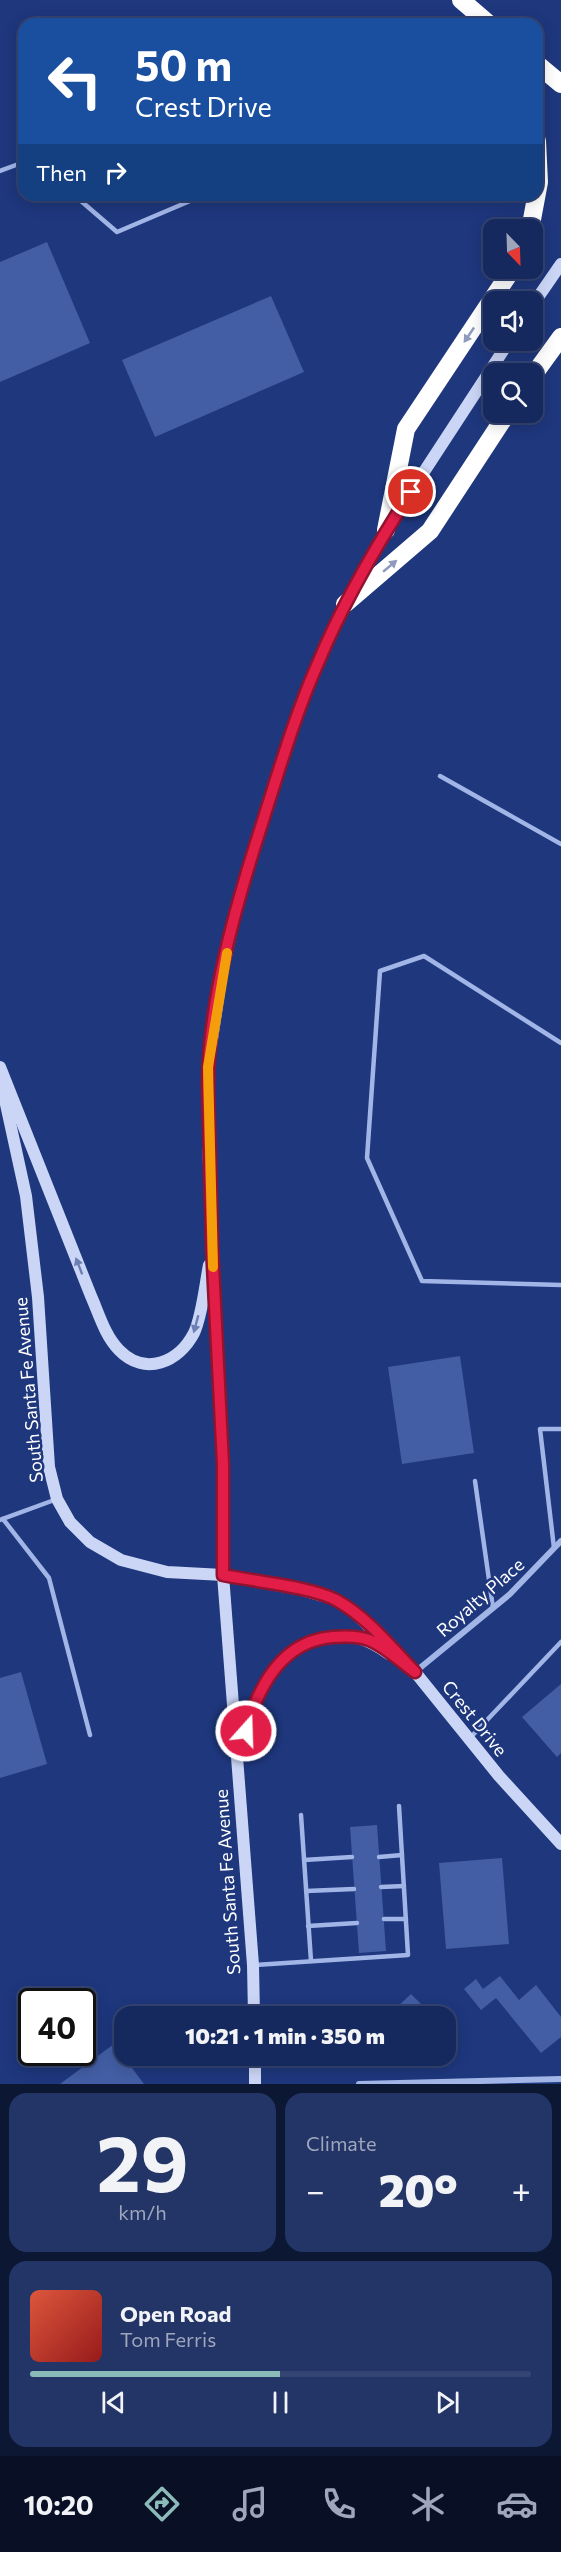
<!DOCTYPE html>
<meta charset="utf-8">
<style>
:root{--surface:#16295e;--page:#233567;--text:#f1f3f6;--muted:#9ea6bc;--line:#354573;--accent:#8bbbb9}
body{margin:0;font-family:Commissioner,sans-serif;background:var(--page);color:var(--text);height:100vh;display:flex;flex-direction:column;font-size:22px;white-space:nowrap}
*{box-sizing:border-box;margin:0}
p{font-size:20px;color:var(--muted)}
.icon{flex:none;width:33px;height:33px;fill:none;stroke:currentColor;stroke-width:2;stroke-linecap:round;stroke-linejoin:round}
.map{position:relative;height:2084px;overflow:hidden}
.sheet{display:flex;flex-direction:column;gap:9px;padding:9px;background:#0c1734;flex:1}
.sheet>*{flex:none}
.hud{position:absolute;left:18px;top:18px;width:525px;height:183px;border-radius:18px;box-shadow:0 3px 15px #0003,0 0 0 2px var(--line);background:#1a4fa0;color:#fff;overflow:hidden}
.needle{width:39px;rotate:157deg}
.controls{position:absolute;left:483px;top:219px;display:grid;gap:12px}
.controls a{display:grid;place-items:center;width:60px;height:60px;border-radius:12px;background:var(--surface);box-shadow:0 3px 15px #0003,0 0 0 2px var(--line);font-size:30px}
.speed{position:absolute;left:18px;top:1988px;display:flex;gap:12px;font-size:30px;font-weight:700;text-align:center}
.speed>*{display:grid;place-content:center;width:78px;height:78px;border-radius:50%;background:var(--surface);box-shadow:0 3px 15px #0003,0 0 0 2px var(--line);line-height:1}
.speed .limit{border:3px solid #111;border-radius:9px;background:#fff;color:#111}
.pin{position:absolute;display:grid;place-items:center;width:51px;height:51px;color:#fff;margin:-26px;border:3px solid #fff;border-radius:50%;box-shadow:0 2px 6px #0007}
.me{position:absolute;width:66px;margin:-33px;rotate:20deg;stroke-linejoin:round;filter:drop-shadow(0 0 4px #0008)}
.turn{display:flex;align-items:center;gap:21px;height:126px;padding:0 18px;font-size:27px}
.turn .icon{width:78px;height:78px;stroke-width:2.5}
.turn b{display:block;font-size:42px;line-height:51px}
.then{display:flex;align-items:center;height:57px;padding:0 18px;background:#0003;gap:12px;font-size:22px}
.big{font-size:45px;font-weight:800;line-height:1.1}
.sheet .widget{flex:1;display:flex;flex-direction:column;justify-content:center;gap:9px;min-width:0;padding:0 21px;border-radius:18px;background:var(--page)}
.sheet .dial{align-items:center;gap:0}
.dial b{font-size:78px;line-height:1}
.song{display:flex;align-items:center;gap:18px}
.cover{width:72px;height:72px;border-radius:9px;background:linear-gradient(135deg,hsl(10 70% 55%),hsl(0 70% 35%))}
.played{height:6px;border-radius:3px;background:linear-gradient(90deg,var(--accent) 50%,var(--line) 50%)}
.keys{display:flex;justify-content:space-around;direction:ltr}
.heat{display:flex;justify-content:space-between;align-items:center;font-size:33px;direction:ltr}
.sheet .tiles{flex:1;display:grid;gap:9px;grid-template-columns:1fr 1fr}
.widget:last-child{grid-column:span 2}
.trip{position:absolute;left:114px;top:2006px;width:342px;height:60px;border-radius:18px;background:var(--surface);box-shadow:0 3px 15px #0003,0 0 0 2px var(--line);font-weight:800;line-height:60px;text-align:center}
.tabs{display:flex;height:96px;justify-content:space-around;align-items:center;background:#091026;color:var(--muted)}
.tabs .icon{width:42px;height:42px}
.tabs .selected{color:var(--accent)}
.tabs b{font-size:27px;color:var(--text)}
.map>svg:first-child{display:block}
</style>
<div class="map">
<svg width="561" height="2084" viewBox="0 0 561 2084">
<rect width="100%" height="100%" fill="#1e377d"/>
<g fill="#435ea5">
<polygon points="47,242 90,343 0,382 0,262"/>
<polygon points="271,296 304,372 155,437 122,360"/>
<polygon points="460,1356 474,1453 402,1464 388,1367"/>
<polygon points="21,1672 47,1764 0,1778 0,1678"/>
<polygon points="561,1684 561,1753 557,1757 522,1717"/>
<polygon points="377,1825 386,1951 359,1953 350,1827"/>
<polygon points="502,1858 509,1944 446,1949 439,1863"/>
<polygon points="500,1976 519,2000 536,1985 561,2017 561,2037 541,2053 496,1998 481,2010 464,1989 476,1979 483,1989"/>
<polygon points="411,1994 433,2016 406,2016 397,2007"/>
<polygon points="114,2044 144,2084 60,2084"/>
</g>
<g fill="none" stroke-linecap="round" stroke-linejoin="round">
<g stroke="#a1b5e7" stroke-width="4.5">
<polyline points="0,171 24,162"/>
<polyline points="74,195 117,232 204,195"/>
<polyline points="440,776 561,844"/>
<polyline points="561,1043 424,956 380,971 367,1158 422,1281 561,1285"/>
<polyline points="475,1481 493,1608"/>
<polyline points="3,1519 49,1578 90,1735"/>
<polyline points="0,1520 57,1499"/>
<polyline points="554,1548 540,1429 561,1429"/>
<polyline points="470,1738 561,1642"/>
<polyline points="301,1815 311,1961"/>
<polyline points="379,1857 402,1855"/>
<polyline points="304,1860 352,1857"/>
<polyline points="381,1887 404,1886"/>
<polyline points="306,1891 354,1889"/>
<polyline points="384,1919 406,1919"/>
<polyline points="308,1926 357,1923"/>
<polyline points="255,1965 408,1955 399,1806"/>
</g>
<g stroke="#a1b5e7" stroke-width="6">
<polyline points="415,1672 510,1594 561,1541"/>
<polyline points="359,2084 561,2079"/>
</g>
<g stroke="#cbd6f6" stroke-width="12">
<polyline points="532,306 561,264"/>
<path d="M0 1067 91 1296C99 1314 105 1336 119 1350 145 1377 179 1362 194 1333 202 1316 205 1285 209 1265"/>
<polyline points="0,1077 26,1196 38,1297 49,1467 57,1499 70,1522 90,1542 121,1560 167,1572 223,1575 298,1589 334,1599 353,1611 415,1672 499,1776 561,1844"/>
<path d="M239 1754C254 1703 272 1641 333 1637 358 1635 369 1640 389 1654"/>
<polyline points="254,2016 253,1965 223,1575 223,1464 208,1144 208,1067 221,978 240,894 296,719 317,664 345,604 386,530 510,340"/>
<polyline points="255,2055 255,2084"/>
</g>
<g stroke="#fff" stroke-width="18">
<polyline points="461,0 489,24"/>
<polyline points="537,64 561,84"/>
<polyline points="530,230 539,182 537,141"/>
<polyline points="532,377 561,337"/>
<polyline points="386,530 406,429 513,268"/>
<polyline points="345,604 430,531 508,412"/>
</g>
</g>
<defs><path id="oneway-solid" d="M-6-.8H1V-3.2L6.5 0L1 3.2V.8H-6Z" transform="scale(1.5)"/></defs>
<g fill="#8e9bbe">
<use href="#oneway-solid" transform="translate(469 335) rotate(124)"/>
<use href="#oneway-solid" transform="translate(390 566) rotate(-40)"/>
</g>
<g fill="#6c7fb3">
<use href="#oneway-solid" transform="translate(79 1266) rotate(-111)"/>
<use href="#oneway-solid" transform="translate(196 1324) rotate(105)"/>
</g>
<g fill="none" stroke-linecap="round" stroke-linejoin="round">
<defs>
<path id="route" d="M246 1731C258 1687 281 1641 333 1637 344 1636 359 1636 369 1640 385 1646 401 1662 415 1672 391 1647 367 1617 336 1600 312 1587 252 1581 223 1575V1464L212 1246 208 1086C208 1004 235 908 260 830 278 774 294 717 318 663 343 603 376 546 411 492"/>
</defs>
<use href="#route" stroke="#92132f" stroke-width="15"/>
<use href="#route" stroke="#e11d48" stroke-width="10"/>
<polyline stroke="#f59e0b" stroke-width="10" points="213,1267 208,1067 227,953"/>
</g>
<g text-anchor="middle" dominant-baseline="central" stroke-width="5" stroke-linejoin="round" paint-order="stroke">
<g font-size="18" fill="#fff" stroke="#1e377d">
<text transform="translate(28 1390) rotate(-95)">South Santa Fe Avenue</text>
<text transform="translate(480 1597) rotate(-41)">Royalty Place</text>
<text transform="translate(475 1718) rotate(51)">Crest Drive</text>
<text transform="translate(227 1882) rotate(-94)">South Santa Fe Avenue</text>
</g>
</g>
</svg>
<div class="controls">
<a><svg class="needle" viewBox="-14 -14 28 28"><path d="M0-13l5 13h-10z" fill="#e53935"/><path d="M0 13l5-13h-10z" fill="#9ea6bc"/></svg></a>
<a><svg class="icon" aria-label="sound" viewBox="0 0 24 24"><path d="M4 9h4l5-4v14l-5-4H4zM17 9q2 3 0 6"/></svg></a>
<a><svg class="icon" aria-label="search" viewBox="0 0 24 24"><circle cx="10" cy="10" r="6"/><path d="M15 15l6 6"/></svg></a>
</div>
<div class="speed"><div class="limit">40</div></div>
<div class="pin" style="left:411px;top:492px;background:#d93025"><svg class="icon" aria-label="arrive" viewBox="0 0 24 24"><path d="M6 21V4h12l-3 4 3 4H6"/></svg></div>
<svg class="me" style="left:246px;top:1731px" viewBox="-20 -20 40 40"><circle r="17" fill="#e11d48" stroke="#fff" stroke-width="3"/><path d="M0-11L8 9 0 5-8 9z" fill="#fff"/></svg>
<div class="trip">10:21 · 1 min · 350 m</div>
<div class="hud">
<div class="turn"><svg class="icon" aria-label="left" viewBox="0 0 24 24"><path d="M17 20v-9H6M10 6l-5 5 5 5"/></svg><div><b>50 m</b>Crest Drive</div></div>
<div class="then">Then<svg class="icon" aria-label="right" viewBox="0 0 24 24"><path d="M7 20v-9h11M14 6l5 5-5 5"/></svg></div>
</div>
</div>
<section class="sheet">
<div class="tiles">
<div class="widget dial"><b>29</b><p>km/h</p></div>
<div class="widget"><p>Climate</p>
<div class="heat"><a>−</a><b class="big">20°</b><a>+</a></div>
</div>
<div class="widget">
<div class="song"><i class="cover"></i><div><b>Open Road</b><p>Tom Ferris</p></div></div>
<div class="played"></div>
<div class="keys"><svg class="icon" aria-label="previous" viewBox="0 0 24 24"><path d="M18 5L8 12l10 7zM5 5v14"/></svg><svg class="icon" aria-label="pause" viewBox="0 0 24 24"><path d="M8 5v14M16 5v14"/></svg><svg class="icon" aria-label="next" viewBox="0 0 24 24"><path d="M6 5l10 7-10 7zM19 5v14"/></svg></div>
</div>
</div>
</section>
<nav class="tabs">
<b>10:20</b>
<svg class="icon selected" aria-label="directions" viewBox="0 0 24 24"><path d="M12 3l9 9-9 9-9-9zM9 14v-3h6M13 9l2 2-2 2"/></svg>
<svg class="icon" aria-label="music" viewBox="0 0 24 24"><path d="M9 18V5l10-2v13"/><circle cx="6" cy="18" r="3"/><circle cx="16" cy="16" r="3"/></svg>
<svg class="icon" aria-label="phone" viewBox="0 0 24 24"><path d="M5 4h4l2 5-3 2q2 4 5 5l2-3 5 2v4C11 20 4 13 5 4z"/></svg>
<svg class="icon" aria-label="climate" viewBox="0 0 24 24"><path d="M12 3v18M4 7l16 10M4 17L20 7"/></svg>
<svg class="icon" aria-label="car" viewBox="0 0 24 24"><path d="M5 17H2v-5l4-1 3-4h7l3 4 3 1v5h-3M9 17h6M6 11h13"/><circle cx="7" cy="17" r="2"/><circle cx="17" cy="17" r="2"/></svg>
</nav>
